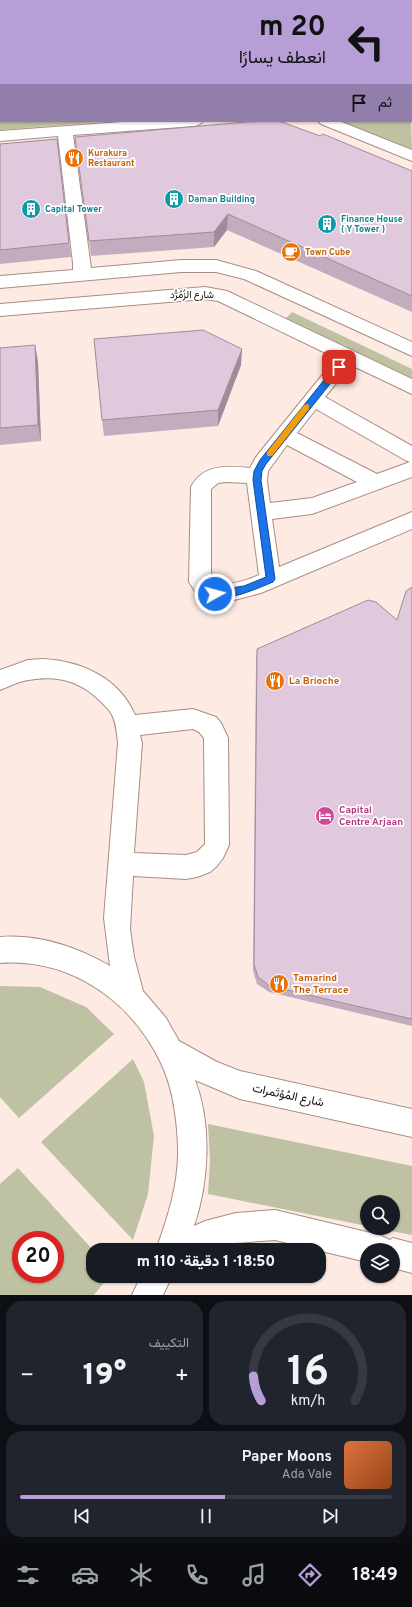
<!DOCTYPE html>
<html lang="ar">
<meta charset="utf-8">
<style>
:root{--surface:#171b24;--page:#20242c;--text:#f1f3f6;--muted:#9ea1a6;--line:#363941;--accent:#b79ed6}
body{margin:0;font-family:Overpass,Vazirmatn,sans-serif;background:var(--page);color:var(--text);direction:rtl;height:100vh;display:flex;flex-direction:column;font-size:15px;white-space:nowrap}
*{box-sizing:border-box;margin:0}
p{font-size:13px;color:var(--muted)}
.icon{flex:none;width:22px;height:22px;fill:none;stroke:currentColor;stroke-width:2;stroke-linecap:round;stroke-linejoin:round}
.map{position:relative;height:1295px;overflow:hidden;direction:ltr}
.side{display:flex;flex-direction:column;gap:6px;padding:6px;background:#0d0f14;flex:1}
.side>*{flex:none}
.hud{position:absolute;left:0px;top:0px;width:412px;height:122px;box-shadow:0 1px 3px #0004;direction:rtl;background:#b79ed6;color:#111;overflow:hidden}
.tools{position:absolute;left:360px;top:1195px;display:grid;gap:8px}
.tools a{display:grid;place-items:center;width:40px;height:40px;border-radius:50%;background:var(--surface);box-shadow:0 1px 3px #0004;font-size:20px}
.speed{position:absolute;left:12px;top:1231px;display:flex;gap:8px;font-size:20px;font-weight:700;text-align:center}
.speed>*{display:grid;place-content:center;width:52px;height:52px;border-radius:50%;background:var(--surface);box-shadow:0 1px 3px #0004;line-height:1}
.speed .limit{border:6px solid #d22;background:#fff;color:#111}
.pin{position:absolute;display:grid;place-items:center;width:34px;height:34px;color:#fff;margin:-17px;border-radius:8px;box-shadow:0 2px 6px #0006}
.me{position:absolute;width:44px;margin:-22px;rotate:83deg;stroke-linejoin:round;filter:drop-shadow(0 0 3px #0008)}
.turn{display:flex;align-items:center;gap:14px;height:84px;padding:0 20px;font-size:18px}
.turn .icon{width:52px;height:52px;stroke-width:2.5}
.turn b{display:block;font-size:28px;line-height:34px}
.then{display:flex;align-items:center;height:38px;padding:0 20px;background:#0003;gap:8px;font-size:15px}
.big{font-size:30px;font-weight:800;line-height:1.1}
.side .widget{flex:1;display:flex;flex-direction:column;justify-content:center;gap:6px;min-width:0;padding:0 14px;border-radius:16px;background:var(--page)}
.side .dial{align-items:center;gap:0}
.dial svg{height:104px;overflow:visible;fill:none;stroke:var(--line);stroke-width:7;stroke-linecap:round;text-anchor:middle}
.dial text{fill:var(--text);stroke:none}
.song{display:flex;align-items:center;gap:12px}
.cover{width:48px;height:48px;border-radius:6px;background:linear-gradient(135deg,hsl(20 70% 55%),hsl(20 70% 35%))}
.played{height:4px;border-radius:2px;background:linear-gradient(90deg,var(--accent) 55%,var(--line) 55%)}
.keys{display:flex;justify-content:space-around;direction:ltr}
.heat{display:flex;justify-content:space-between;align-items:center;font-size:22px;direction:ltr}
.side .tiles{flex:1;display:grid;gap:6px;grid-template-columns:1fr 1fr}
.widget:last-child{grid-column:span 2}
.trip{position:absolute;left:86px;top:1243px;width:240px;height:40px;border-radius:16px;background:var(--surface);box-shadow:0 1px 3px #0004;font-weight:800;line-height:40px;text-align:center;direction:rtl}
.menu{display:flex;height:64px;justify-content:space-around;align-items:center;background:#090b0e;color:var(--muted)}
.menu .icon{width:28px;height:28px}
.menu .selected{color:var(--accent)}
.menu b{font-size:18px;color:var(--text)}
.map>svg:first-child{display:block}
</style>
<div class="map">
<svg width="412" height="1295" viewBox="0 0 412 1295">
<rect width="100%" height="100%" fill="#fdeae3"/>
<g fill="#bfc2a2" fill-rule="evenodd">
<polygon points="61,0 210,0 57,1"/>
<polygon points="0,82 1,121 113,121 0,130"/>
<polygon points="411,116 412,151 335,121 411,121"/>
<polygon points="292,312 412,369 412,382 284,320"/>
<polygon points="0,986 40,987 86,1007 114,1034 19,1118 0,1097"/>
<polygon points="133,1059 144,1082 154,1136 148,1194 133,1240 41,1142"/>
<polygon points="208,1124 412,1166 412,1235 375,1228 393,1228 393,1202 367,1202 367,1226 208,1194 210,1160"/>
<path d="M18 1168 93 1250V1276H109L94 1295H0V1184ZM21 1240H55V1274H21Z"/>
</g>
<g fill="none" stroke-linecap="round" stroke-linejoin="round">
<defs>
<g id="minor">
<rect x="0" y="4" width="1" height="8"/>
<rect x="0" y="65" width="1" height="8"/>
<rect x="411" y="100" width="1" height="10"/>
<polygon points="135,121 203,121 200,124 195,126 73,135 91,268 181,260 216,260 256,271 412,342 412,356 244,279 216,272 181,272 0,288 0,276 73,270 73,263 58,136 0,141 0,131"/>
<polygon points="318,121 339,121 412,150 412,161 321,124"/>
<path d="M205 287 227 291 412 379V394L351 365 325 397 412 446V477L312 514 272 519 279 567 412 512V529L261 593 223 603H215L199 597 189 582 191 487C203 464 227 466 250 468L256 457 336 358 218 301 205 299 0 316V304ZM316 409 405 460 410 462 377 474 297 433ZM287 445 357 482 312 498 270 503 267 481 268 471ZM226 482 247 483 259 575C246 581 230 585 216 585L211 580V489L218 483Z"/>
<path d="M43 659C82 661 119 678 135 715L193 709 216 717 221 723 228 738 229 845 223 858 217 866 210 872 197 877 186 879 133 876 130 929 134 957 143 991 166 1018 179 1041 217 1062 240 1071 412 1109V1137L240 1099 195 1080C212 1124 209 1182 194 1226L205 1221 236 1213 275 1210 379 1235 390 1240 393 1238 412 1243V1273L393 1268V1250H367V1262L275 1240 236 1243 208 1250H156C168 1216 179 1184 178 1147 177 1118 173 1087 160 1061 130 1000 70 958 0 963V937C38 934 77 947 110 966L104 918 118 743C117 733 116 721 111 713 108 708 102 703 98 699 79 681 56 675 29 680 19 681 10 686 0 690V670L28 660ZM193 729 199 732 204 738 205 844 197 852 186 855 134 853 142 743 140 735Z"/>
<polygon points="141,1276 172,1276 163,1295 132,1295"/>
</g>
<g id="major">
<polygon points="231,0 251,0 230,1"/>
<polygon points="410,1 412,1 412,9 411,9"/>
<rect x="411" y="21" width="1" height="8"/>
<rect x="0" y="28" width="1" height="8"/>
<rect x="0" y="49" width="1" height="8"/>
</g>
</defs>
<use href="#minor" stroke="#a98d82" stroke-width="2"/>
<use href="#major" stroke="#a98d82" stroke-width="2"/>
<use href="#minor" fill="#fff" fill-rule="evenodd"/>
<use href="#major" fill="#fff" fill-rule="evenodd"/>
</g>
<g fill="#c1adbd">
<polygon points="75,137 412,171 412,312 227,230 214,247 91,256"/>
<polygon points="57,139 71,257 0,264 0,144"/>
<polygon points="35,345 38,362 41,441 0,445 0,348"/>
<polygon points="241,365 218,426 104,436 102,420"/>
<polygon points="412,587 412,1026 269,992 257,984 253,971 256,661 257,649 397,620"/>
</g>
<g fill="#9d8d9a">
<polygon points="228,214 227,230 214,247 214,232"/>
<polygon points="35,345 38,362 41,441 38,425"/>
<polygon points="242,349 241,365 218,426 218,410"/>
</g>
<g fill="#e0c9dc" stroke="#9d8d9a">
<polygon points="258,121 279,121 320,136 323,134 412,171 412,296 228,214 214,232 89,241 75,137"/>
<polygon points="57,139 69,243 0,250 0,144"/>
<polygon points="203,330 242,349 218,410 102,420 94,339"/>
<polygon points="35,345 38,425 0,428 0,348"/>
<polygon points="412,587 412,1019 270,986 258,977 254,964 257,649 368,600 376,602 397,620 406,591"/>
</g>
<path fill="#1a73e8" stroke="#114b97" d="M339 364 342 365V369L266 464 262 471 261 480 275 579 273 582C258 588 228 602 211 597L210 594 211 591 244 586 266 577 253 480 254 471 260 460 336 365Z"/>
<polygon fill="#f59e0b" points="307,404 309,405 309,409 272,456 267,456 267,452 304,405"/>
<defs>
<symbol id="restaurant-disc" viewBox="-11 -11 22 22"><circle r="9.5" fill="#e8710a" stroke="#fff"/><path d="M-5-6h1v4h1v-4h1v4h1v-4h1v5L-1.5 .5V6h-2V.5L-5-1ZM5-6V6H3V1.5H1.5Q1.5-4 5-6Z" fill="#fff"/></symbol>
<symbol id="building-disc" viewBox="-11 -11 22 22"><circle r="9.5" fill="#0f9aa8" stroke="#fff"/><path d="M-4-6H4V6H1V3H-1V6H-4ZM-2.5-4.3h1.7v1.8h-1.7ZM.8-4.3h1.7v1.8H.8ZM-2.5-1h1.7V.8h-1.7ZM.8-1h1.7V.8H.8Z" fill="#fff"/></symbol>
<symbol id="cafe-disc" viewBox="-11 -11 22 22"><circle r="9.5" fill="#e8710a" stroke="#fff"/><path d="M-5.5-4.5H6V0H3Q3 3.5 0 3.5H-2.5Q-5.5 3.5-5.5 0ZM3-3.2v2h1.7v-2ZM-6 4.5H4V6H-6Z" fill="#fff"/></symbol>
<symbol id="hotel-disc" viewBox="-11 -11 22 22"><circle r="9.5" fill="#d1479c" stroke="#fff"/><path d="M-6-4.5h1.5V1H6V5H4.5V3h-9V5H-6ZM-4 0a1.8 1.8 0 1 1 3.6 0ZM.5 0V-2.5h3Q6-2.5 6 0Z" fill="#fff"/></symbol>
</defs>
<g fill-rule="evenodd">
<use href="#restaurant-disc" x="63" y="147" width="22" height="22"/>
<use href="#building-disc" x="163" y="188" width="22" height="22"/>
<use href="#building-disc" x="20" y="198" width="22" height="22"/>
<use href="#building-disc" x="316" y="213" width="22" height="22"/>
<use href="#cafe-disc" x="280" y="241" width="22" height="22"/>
<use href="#restaurant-disc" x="264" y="670" width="22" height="22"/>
<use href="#hotel-disc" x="314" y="805" width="22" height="22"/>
<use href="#restaurant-disc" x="268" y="973" width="22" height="22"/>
</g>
<g text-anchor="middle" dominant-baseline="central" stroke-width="3.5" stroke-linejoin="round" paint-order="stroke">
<g font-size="9" font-weight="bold" fill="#c56008" stroke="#fff" text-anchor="start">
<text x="88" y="153">Kurakura<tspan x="88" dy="10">Restaurant</tspan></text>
<text x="305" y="252">Town Cube</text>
</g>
<g font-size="9" font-weight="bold" fill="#0d838f" stroke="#fff" text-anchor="start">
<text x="188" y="199">Daman Building</text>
<text x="45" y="209">Capital Tower</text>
<text x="341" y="219">Finance House<tspan x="341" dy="10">( Y Tower )</tspan></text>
</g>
<g font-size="10" fill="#150b07" stroke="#fff">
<text x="192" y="295">شارع الزُمُرُّد</text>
</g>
<g font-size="10" font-weight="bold" fill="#c56008" stroke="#fff" text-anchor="start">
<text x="289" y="681">La Brioche</text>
<text x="293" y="978">Tamarind<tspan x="293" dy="12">The Terrace</tspan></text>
</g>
<g font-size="10" font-weight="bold" fill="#b23c85" stroke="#fff" text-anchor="start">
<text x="339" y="810">Capital<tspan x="339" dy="12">Centre Arjaan</tspan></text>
</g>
<g font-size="12" fill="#150b07" stroke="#fff">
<text transform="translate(288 1096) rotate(12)">شارع المُؤتَمرات</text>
</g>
</g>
</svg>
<div class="tools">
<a><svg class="icon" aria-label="search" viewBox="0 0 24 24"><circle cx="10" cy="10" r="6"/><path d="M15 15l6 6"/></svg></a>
<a><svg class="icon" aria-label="layers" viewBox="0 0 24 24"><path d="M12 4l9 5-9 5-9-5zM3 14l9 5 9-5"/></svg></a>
</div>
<div class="speed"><div class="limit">20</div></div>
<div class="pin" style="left:339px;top:367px;background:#d93025"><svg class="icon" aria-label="arrive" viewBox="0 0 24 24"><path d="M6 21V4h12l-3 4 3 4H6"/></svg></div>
<svg class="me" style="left:215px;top:594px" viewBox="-20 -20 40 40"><circle r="17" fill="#1a73e8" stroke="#fff" stroke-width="3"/><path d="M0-11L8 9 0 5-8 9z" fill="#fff"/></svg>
<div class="trip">18:50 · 1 دقيقة · 110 m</div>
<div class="hud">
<div class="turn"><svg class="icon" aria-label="left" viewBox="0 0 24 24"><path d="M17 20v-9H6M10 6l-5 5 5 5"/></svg><div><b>20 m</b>انعطف يسارًا</div></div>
<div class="then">ثم<svg class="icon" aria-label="arrive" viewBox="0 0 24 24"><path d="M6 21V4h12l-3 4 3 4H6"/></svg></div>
</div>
</div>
<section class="side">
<div class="tiles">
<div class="widget dial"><svg viewBox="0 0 100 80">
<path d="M14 69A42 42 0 1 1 86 69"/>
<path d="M14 69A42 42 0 0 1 8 50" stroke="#b79ed6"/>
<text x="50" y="56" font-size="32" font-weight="700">16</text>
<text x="50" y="72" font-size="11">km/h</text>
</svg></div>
<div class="widget"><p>التكييف</p>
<div class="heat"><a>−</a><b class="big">19°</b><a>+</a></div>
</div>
<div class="widget">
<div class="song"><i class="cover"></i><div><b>Paper Moons</b><p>Ada Vale</p></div></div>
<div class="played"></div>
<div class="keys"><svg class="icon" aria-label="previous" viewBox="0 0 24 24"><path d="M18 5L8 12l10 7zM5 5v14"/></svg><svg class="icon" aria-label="pause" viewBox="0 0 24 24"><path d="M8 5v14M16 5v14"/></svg><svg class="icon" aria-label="next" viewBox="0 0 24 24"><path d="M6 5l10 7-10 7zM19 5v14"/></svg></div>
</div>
</div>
</section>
<nav class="menu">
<b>18:49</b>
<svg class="icon selected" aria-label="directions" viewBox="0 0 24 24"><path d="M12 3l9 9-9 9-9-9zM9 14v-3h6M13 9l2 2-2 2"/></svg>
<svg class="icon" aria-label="music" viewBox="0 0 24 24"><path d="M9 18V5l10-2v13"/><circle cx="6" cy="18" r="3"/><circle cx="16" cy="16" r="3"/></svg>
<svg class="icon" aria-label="phone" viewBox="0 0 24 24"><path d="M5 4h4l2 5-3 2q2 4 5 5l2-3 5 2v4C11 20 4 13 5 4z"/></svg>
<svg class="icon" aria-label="climate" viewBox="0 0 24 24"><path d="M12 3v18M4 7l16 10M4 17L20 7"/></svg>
<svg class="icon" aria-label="car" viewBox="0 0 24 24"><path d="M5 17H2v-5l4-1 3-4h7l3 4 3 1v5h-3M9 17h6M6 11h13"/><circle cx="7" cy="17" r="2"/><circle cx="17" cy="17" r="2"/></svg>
<svg class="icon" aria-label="filters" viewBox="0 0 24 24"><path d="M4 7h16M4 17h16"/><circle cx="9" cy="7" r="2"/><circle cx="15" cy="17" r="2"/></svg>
</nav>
